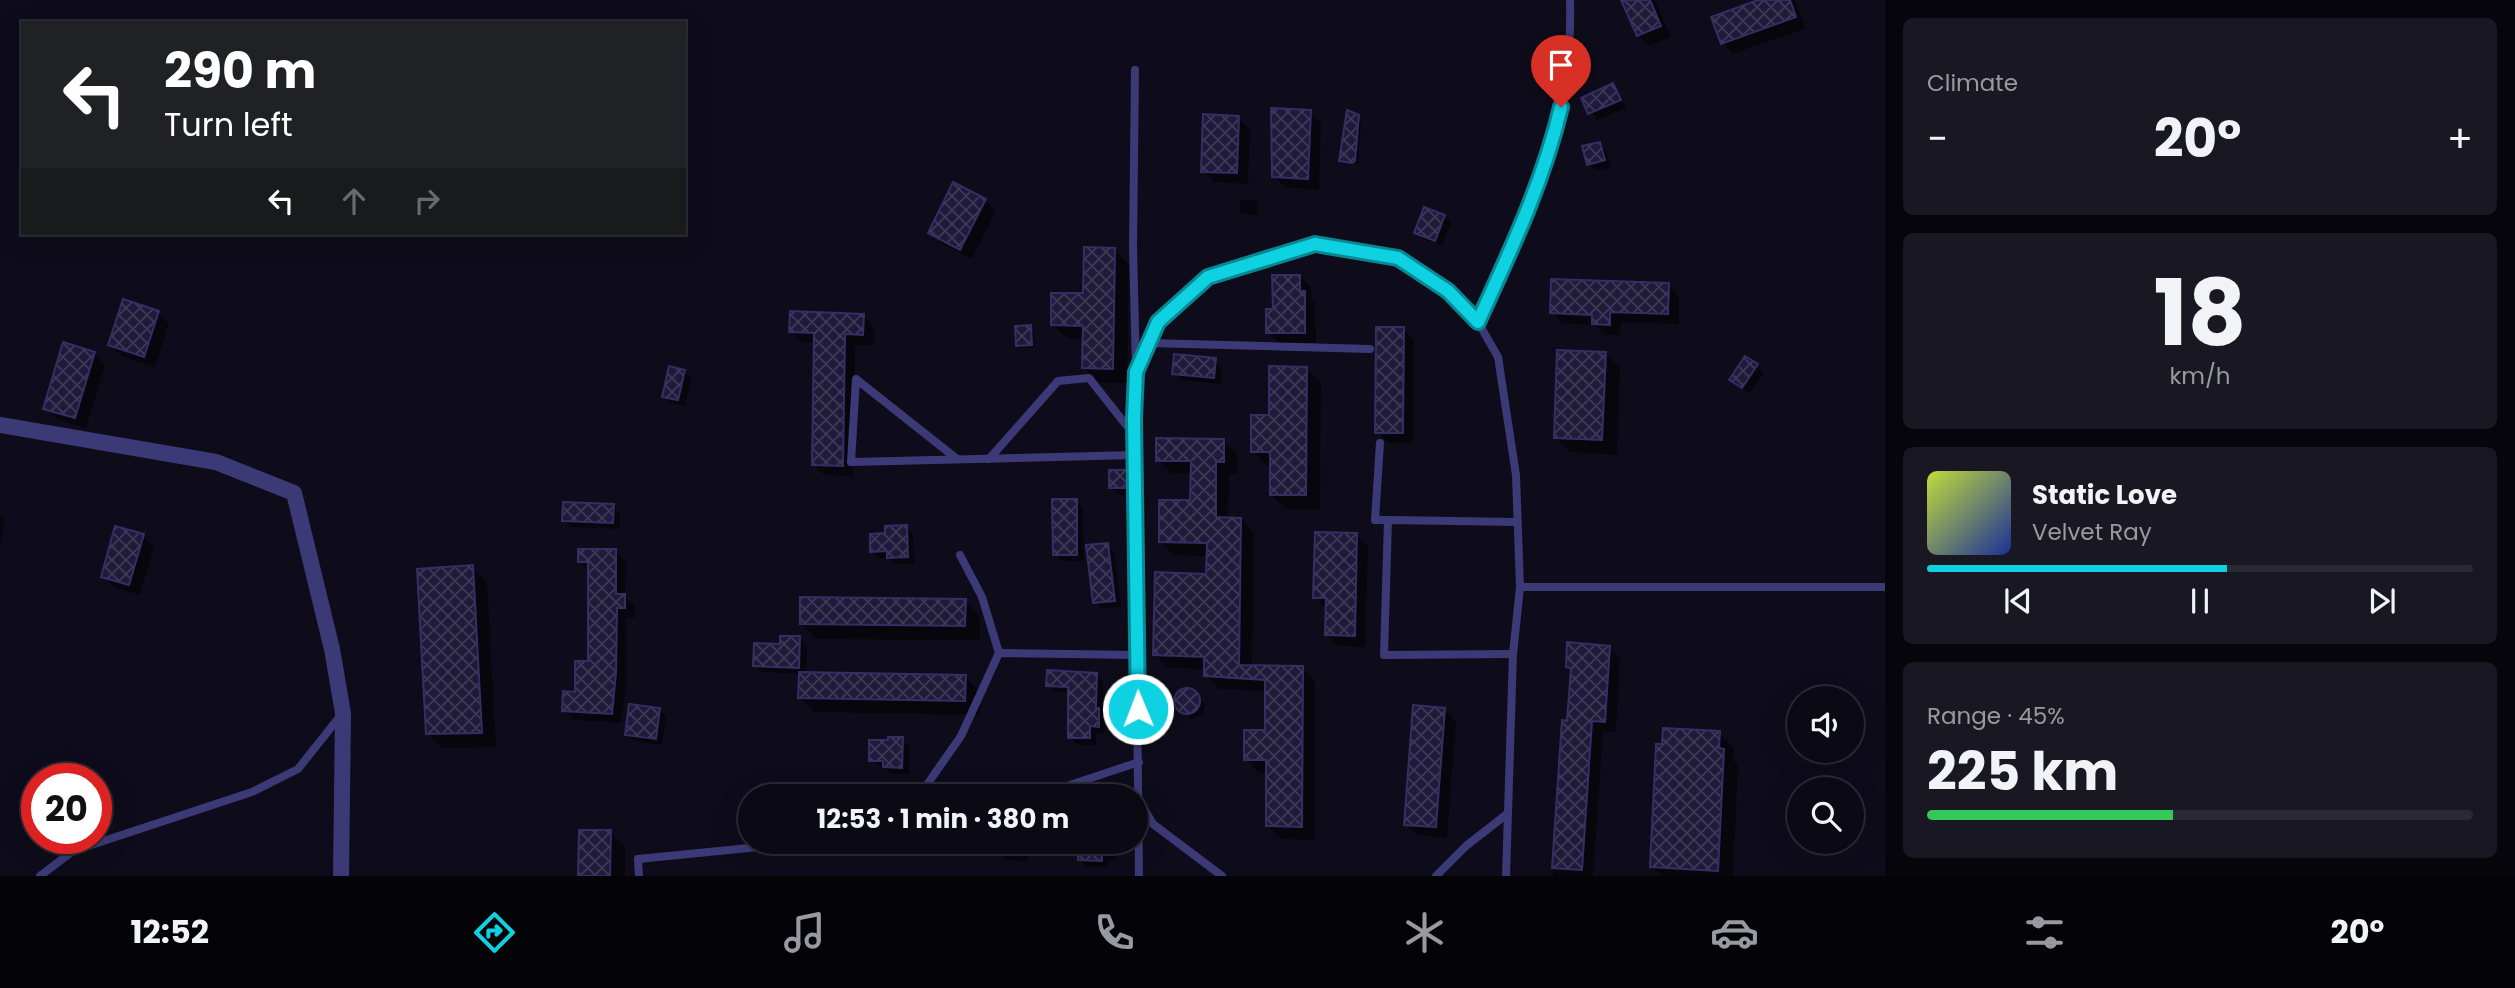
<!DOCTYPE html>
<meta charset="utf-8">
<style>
:root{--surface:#0a0914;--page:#181722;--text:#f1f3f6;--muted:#999aa0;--line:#2a2a34;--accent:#0ed1e2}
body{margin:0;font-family:Poppins,sans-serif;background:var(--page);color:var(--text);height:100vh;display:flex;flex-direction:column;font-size:26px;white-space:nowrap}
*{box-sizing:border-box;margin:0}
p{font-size:23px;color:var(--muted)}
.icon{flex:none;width:38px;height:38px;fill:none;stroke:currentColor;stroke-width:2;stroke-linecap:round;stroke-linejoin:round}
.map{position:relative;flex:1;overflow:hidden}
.details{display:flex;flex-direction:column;gap:18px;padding:18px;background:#06050b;width:630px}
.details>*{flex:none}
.top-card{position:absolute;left:21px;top:21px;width:665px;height:214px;border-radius:0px;box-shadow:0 7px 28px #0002,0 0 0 2px var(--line);background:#202124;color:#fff;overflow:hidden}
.tools{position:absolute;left:1787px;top:686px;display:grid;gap:14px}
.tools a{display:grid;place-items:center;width:77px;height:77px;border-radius:50%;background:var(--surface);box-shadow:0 7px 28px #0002,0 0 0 2px var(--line);font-size:35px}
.speed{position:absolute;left:21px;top:763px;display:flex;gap:14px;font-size:35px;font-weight:700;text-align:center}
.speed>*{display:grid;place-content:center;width:91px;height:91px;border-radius:50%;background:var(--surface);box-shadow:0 7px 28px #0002,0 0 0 2px var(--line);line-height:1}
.speed .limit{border:10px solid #d22;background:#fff;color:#111}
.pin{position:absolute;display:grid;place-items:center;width:60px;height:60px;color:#fff;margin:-72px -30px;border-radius:50% 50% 50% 0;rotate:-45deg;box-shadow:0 0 7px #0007}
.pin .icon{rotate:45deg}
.me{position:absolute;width:77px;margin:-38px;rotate:359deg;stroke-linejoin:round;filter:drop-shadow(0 0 5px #0008)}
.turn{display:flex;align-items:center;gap:24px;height:147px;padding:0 28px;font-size:32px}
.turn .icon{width:91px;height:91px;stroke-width:2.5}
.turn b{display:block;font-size:49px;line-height:60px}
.lanes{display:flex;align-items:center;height:66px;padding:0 28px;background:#0003;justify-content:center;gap:35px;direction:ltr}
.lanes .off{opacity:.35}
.big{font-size:52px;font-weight:700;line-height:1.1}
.details .widget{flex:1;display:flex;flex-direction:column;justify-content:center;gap:10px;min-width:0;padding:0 24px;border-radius:10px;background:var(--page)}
.details .dial{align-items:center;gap:0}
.dial b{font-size:91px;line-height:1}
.song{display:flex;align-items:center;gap:21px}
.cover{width:84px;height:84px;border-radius:10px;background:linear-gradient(135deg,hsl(70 70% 55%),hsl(230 70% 35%))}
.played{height:7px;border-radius:4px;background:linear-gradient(90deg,var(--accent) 55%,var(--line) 55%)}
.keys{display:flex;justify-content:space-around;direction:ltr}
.heat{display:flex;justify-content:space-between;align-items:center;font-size:38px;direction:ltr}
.charge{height:10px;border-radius:5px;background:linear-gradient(90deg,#34c759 45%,var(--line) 0)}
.trip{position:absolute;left:738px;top:784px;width:410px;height:70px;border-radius:35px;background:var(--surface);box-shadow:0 7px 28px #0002,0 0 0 2px var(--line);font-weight:700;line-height:70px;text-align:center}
.tabs{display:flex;height:112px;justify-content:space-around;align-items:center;background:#040408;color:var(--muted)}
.tabs .icon{width:49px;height:49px}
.tabs .active{color:var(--accent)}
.tabs b{font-size:32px;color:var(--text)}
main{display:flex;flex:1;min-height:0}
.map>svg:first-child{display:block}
</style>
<main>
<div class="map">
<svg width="1885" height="876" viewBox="0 0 1885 876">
<defs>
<pattern id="building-cross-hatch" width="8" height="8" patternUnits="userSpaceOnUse" patternTransform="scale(1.75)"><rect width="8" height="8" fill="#1f193a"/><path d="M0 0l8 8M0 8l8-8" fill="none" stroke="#3e3957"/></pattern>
</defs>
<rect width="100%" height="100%" fill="#0e0c1a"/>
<g fill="#0007">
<polygon points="1623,0 1655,0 1671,37 1649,46 1638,35"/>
<polygon points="1763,0 1795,0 1806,28 1733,54 1722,43"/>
<polygon points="1613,86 1627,108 1597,120 1583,98"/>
<polygon points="1310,112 1321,123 1319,189 1285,188 1274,176"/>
<polygon points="1348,112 1354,112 1361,120 1358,164 1341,161"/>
<polygon points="1239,118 1250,129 1248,184 1214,182 1203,171"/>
<polygon points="1599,144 1606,151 1611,167 1596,171 1589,164"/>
<polygon points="985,200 996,211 972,259 941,243 930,232"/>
<polygon points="1240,200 1255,200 1258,204 1257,215 1243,214 1240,211"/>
<polygon points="1444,216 1451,223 1442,246 1423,239 1416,232"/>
<polygon points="1114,249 1129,264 1127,383 1099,383 1084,368 1084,339 1068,339 1053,324 1085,295"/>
<polygon points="1300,276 1311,288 1311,299 1315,303 1316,343 1279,343 1268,332 1275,311"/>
<polygon points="1668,285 1679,296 1679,324 1621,322 1620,335 1605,335 1595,325 1563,324 1552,313"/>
<polygon points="158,313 169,324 155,367 121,356 110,345"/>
<polygon points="863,316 874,327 874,346 855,345 853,476 824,475 813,464 815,343 802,342 791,331"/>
<polygon points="1030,327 1034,330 1034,348 1021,348 1017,345"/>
<polygon points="1403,329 1414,340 1413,443 1388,443 1377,432"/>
<polygon points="1605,353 1620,368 1617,455 1570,452 1556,438"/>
<polygon points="94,354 105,365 86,428 56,419 45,408"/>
<polygon points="1215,360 1222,367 1220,384 1181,380 1174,373"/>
<polygon points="1757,366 1764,373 1749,394 1731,380"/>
<polygon points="1306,369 1321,383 1320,509 1286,509 1271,494 1272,466 1267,466 1253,451 1270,417"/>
<polygon points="684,371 691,379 685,406 671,403 664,396"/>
<polygon points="1223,441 1237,454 1237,474 1229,474 1228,519 1241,519 1254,533 1252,667 1302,668 1315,681 1315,840 1281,839 1267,826 1268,773 1259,773 1246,759 1266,732 1267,691 1219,689 1206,675 1206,669 1168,668 1155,654 1208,576 1208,556 1174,555 1161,542 1192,502 1192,474 1171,473 1158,460"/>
<polygon points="1127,472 1134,479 1135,495 1118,495 1111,488"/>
<polygon points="1076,501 1083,508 1084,561 1062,561 1055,554"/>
<polygon points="613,506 620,513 620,529 571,527 564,520"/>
<polygon points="0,515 5,520 0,544"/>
<polygon points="906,527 913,534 914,564 896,564 889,558 879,558 872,551 887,535"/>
<polygon points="1356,535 1368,546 1365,647 1338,646 1327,635 1326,608 1315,597"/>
<polygon points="143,536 154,547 140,595 114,587 103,576"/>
<polygon points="1107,545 1114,552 1121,607 1102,609 1095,602"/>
<polygon points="615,551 626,561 625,597 635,606 635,618 626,618 626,683 621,723 574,720 564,710 577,694 590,663 590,572 580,561"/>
<polygon points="472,567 487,582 496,747 442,748 427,733"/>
<polygon points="965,601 980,616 980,640 816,639 801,624"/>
<polygon points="800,638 807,645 806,674 965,676 980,691 980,715 815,712 800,697 800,674 762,672 754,665"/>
<polygon points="1609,647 1620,658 1616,732 1603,731 1593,876 1553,876 1564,722 1569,723 1572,671 1567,667"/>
<polygon points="1096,674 1103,681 1105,733 1096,733 1096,745 1077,745 1070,737 1070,693 1055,692 1048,685"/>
<polygon points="1184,690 1192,690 1199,698 1205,704 1204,714 1192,719 1177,705 1177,696"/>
<polygon points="659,709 666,716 662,745 634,741 627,734"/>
<polygon points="1445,710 1456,721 1447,838 1417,835 1406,824"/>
<polygon points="1719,733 1734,748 1733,760 1738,765 1733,876 1661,876 1652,867"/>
<polygon points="902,739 909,746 909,774 892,774 870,760 871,741"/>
<polygon points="610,832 625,847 625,876 580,876"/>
<polygon points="999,842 1028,842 1028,861 1006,860 999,853"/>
<polygon points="1080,842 1116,842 1115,860 1109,860 1108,867 1087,867 1080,860"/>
</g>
<g fill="url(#building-cross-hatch)" stroke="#362d65" stroke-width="2">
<polygon points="1621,0 1650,0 1661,26 1637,36"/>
<polygon points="1758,0 1790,0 1796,17 1721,44 1711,17"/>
<polygon points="1613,83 1621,100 1588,114 1581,98"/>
<polygon points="1271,108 1311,110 1308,179 1272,177"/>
<polygon points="1347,110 1359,115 1355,161 1352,163 1339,161"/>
<polygon points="1203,114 1239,116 1237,173 1201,172"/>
<polygon points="1600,142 1605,160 1587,165 1582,146"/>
<polygon points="953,182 986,199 960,250 928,233"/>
<polygon points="1424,207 1445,215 1435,241 1414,233"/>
<polygon points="1084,247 1115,248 1113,369 1082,368 1083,326 1051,325 1051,293 1083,293"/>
<polygon points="1272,275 1300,275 1300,291 1305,291 1305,333 1266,333 1266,309 1273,309"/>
<polygon points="1551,279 1669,283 1668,314 1610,312 1610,325 1592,324 1592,315 1550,313"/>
<polygon points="123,299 159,311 144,357 108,345"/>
<polygon points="790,311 864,314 863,335 845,334 843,466 812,465 814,333 789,332"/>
<polygon points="1031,325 1032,345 1016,346 1015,326"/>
<polygon points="1376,327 1404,327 1403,433 1375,433"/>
<polygon points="63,342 95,352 75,418 43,409"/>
<polygon points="1557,350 1606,352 1602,440 1554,438"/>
<polygon points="1174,354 1216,358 1214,378 1172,374"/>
<polygon points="1745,356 1758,364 1742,388 1729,380"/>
<polygon points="669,366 685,370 678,400 662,397"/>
<polygon points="1269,366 1307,367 1306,495 1270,495 1270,452 1251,452 1251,415 1269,415"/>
<polygon points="1156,438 1224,439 1224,462 1216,462 1216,517 1241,518 1239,665 1303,666 1302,827 1266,826 1266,760 1244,760 1244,730 1265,730 1265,680 1204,676 1204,657 1153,655 1155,572 1206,574 1207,543 1159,542 1159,500 1190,500 1191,461 1156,461"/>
<rect x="1109" y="470" width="19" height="18"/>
<polygon points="1052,499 1077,499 1077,555 1053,555"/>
<polygon points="563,502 614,504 613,523 562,521"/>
<polygon points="907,525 908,557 887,558 887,551 870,552 870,534 885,533 885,526"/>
<polygon points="115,526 144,534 129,585 101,577"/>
<polygon points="1315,532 1357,533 1355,636 1325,635 1326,598 1313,598"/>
<polygon points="1108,543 1115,601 1093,603 1086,545"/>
<polygon points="578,549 616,549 616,594 625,594 625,608 617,608 616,672 612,714 562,711 563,691 575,692 575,661 588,661 588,562 578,562"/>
<polygon points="473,565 482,733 426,734 417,569"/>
<polygon points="800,597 966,599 965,626 800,624"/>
<polygon points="780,636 800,636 799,668 753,666 754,643 780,644"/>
<polygon points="1567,642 1610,646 1605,722 1592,721 1582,870 1552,868 1562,720 1567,721 1571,668 1566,667"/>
<polygon points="1047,670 1097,673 1096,708 1099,708 1099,727 1090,726 1090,738 1068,738 1068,687 1046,686"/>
<polygon points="799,672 966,675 965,701 798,698"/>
<circle cx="1187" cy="701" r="13"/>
<polygon points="629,704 660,708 656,739 625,735"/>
<polygon points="1413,705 1445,708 1436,827 1404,825"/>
<polygon points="1663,728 1720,731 1719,748 1724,749 1718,871 1650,867 1656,744 1662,744"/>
<polygon points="888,737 903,737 902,768 883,767 883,761 869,761 869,740 888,740"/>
<polygon points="579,830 611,830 610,876 578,876"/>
<polygon points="1078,842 1102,842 1102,861 1078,860"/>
</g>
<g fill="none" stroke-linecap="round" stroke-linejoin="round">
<g stroke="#3b3a77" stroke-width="8">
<polyline points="1135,70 1133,248 1136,369"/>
<path d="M1478 322C1527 215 1574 121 1570 0"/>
<polyline points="1149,343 1370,349"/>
<polyline points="1380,443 1375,520 1388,520"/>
<polyline points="957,459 856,379 851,462 1135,455"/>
<polyline points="989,459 1058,381 1089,378 1134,435"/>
<polyline points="960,555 982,597 999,653"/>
<polyline points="1520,587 1885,587"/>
<polyline points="1513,654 1384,655 1388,520 1517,522"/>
<polyline points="919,796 961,736 999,653 1137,655"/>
<polyline points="1037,796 1139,762"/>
<polyline points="1140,802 1153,824 1222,876"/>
<polyline points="40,876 73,851 252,792 298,769 341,715"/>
<polyline points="639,876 638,859 809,842"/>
<polyline points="1139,876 1134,420 1136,372 1158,322 1208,277 1315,244 1398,258 1448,291 1478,322 1498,357 1516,475 1520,587 1513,654 1506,876"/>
<polyline points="1436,876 1466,846 1507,814"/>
</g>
<polyline stroke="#3b3a77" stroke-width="16" points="0,425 216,462 294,493 332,649 343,713 341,876"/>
</g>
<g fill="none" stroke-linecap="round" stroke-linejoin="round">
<defs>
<path id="route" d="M1138 709 1134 419 1136 372 1158 322 1208 277 1315 244 1398 258 1448 291 1478 322C1510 252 1543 183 1561 107"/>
</defs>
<use href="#route" stroke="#098893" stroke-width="18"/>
<use href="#route" stroke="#0ed1e2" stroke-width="12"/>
</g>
</svg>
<div class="tools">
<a><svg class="icon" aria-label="sound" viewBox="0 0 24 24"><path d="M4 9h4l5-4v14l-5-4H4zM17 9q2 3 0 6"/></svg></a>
<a><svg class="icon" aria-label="search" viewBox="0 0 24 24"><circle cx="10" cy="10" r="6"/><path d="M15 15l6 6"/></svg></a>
</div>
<div class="speed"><div class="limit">20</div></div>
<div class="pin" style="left:1561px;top:107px;background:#d93025"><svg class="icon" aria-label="arrive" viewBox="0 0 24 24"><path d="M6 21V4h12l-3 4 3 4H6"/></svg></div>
<svg class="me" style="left:1138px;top:709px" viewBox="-20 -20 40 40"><circle r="17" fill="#0ed1e2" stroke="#fff" stroke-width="3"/><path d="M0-11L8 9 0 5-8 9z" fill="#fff"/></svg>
<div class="trip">12:53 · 1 min · 380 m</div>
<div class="top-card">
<div class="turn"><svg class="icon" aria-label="left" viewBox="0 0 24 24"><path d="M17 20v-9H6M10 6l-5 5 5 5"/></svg><div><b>290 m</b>Turn left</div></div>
<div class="lanes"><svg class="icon" aria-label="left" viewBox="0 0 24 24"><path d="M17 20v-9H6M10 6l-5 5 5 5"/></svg><svg class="icon off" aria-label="ahead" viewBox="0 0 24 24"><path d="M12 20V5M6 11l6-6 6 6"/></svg><svg class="icon off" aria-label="right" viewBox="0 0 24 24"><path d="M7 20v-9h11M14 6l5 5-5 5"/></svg></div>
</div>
</div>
<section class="details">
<div class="widget"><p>Climate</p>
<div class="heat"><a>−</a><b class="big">20°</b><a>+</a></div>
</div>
<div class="widget dial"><b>18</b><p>km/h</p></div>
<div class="widget">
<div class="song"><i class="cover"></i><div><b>Static Love</b><p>Velvet Ray</p></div></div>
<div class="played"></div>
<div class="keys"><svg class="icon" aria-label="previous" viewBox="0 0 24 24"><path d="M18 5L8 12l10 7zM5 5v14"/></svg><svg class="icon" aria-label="pause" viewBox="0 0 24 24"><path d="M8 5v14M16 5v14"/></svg><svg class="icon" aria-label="next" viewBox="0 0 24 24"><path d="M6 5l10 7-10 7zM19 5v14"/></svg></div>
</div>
<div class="widget"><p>Range · 45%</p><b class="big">225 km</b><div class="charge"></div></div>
</section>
</main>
<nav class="tabs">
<b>12:52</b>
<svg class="icon active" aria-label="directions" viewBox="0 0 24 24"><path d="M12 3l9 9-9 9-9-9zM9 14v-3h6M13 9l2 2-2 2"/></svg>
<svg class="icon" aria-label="music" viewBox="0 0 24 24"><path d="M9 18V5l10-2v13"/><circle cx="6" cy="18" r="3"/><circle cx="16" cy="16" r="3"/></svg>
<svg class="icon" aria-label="phone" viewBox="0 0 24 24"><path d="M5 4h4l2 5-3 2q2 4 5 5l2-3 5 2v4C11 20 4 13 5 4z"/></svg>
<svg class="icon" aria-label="climate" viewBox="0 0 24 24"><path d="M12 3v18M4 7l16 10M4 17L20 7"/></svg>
<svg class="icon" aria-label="car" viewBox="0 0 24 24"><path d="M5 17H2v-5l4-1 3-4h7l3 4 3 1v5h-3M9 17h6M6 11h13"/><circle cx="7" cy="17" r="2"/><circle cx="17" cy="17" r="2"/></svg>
<svg class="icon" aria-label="filters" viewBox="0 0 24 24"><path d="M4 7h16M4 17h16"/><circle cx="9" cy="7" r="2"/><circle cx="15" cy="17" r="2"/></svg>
<b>20°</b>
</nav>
